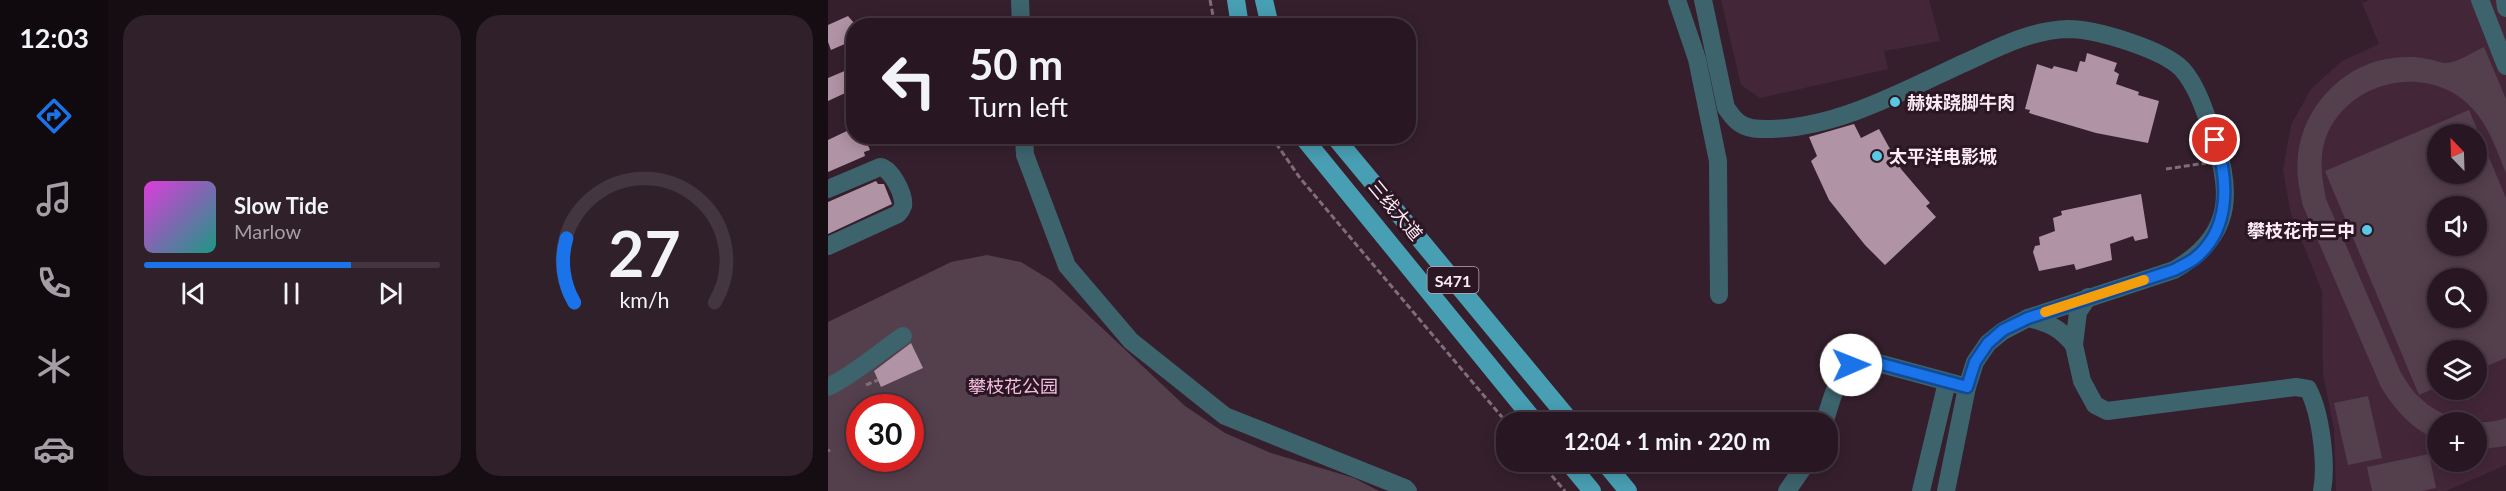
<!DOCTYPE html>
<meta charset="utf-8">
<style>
:root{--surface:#281722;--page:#30202a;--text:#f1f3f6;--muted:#a59fa5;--line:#443640;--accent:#1a73e8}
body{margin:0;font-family:Lato,"Noto Sans SC",sans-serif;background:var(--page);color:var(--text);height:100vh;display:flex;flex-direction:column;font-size:22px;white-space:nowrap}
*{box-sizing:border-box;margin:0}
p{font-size:20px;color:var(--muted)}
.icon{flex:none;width:33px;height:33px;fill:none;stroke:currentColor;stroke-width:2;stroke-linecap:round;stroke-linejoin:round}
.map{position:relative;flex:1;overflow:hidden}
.details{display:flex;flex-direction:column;gap:15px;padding:15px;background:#160d13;width:720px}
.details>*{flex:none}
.hud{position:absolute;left:18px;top:18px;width:570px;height:126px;border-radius:24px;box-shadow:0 3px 15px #0003,0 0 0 2px var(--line);background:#281722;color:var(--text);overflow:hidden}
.needle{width:39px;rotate:337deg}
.fabs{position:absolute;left:1599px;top:124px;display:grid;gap:12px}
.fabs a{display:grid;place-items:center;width:60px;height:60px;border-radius:50%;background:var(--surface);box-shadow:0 3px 15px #0003,0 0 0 2px var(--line);font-size:30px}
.speed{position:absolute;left:18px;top:394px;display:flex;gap:12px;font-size:30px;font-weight:700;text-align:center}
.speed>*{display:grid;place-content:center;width:78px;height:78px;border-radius:50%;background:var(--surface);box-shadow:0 3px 15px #0003,0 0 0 2px var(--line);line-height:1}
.speed .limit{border:9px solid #d22;background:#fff;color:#111}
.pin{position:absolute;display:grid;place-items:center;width:51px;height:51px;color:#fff;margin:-26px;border:3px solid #fff;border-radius:50%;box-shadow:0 2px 6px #0007}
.me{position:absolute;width:66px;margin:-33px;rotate:89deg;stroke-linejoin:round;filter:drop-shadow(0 0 4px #0008)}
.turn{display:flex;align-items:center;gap:21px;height:126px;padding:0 24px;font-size:27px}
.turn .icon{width:78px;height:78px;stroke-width:2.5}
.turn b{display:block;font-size:42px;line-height:51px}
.details .tile{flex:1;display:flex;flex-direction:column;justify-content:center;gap:9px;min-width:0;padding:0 21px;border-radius:24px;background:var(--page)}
.details .dial{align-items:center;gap:0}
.dial svg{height:156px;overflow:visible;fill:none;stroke:var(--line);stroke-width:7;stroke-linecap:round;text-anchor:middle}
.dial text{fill:var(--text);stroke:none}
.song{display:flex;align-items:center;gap:18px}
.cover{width:72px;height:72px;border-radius:9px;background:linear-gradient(135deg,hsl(300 70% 55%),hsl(170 70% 35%))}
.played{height:6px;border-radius:3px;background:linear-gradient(90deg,var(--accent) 70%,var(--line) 70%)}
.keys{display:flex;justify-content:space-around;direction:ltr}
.details .tiles{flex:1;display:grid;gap:15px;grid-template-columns:repeat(2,1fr)}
.trip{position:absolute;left:668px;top:412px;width:342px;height:60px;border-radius:24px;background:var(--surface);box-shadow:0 3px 15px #0003,0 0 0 2px var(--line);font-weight:700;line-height:60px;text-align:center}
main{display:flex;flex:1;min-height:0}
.tab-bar{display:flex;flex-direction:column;width:108px;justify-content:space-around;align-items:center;background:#10090e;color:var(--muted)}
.tab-bar .icon{width:42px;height:42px}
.tab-bar .on{color:var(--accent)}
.tab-bar b{font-size:27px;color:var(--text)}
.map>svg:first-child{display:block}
</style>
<main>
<nav class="tab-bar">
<b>12:03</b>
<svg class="icon on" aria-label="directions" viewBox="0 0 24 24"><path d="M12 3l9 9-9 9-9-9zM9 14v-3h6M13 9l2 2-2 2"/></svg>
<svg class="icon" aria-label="music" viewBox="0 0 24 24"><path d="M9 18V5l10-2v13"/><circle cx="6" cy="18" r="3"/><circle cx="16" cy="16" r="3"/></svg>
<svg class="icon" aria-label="phone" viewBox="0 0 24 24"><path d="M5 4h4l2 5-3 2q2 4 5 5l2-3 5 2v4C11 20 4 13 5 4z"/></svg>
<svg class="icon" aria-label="climate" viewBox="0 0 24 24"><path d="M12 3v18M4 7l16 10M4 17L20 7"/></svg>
<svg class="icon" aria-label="car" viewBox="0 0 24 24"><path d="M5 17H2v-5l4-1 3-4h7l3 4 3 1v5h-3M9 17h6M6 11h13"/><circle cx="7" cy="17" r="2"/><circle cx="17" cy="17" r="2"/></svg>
</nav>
<section class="details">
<div class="tiles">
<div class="tile">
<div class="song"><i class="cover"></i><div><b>Slow Tide</b><p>Marlow</p></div></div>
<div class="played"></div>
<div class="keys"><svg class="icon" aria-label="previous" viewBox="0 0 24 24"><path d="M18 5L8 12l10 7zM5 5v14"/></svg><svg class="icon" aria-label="pause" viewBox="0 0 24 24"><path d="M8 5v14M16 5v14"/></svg><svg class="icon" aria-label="next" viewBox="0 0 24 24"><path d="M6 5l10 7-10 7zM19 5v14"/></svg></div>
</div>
<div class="tile dial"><svg viewBox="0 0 100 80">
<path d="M14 69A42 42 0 1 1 86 69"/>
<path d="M14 69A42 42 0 0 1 10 36" stroke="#1a73e8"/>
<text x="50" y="56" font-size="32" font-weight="700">27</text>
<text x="50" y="72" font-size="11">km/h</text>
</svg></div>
</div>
</section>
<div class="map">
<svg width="1678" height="491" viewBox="0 0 1678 491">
<rect width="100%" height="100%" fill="#351f2d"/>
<g fill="#432739" fill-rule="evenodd">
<polygon points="893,0 1101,0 1112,41 1056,51 1060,69 932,98 913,85"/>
<path d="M1542 0H1678V465L1618 491H1508L1506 429 1495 374 1494 291 1463 214 1455 170 1463 125 1483 89 1514 61 1551 44 1534 3ZM1610 135H1648V174H1610ZM1610 207H1648V246H1610ZM1610 279H1648V318H1610ZM1610 351H1648V390H1610ZM1610 423H1648V462H1610Z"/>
</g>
<g fill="#543f4c" fill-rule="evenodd">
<path d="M1656 47 1678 99V173C1669 151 1661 126 1644 108 1601 61 1517 80 1497 140 1491 160 1494 179 1498 199L1573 373C1578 380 1583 390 1590 396 1612 418 1648 429 1678 418V446L1649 450 1648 423H1610L1609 440C1584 429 1567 410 1553 387L1475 206C1471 189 1468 173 1470 155 1475 109 1511 68 1558 59 1571 57 1586 56 1599 59 1605 59 1612 63 1617 63 1629 63 1645 52 1656 47Z"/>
<path d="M1641 110 1678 198V358L1649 370 1648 351H1610L1609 387 1591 395 1497 171ZM1610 135H1648V174H1610ZM1610 207H1648V246H1610ZM1610 279H1648V318H1610Z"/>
<path d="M159 255 193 262 224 281 357 406 397 433 443 453 526 478 551 491H0V322L123 262ZM32 408H82V459H32Z"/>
<polygon points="1540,396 1554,458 1520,465 1506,403"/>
<polygon points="1601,454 1608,488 1594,491 1544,491 1539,467"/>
</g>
<g fill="#b093a4">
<polygon points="20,16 26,23 26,40 3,50 0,42 0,25"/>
<polygon points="1259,53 1289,63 1286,71 1291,74 1288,84 1311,92 1310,95 1331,101 1320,143 1268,133 1201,113 1202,110 1197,109 1209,64 1224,69 1226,66 1249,72 1252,61 1257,62"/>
<polygon points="26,67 26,89 0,101 0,78"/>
<polygon points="1026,124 1033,138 1051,129 1073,169 1102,203 1098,206 1108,217 1057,265 1037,245 1001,200 983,161 989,156 981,137"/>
<polygon points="25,128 26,136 36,136 42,150 36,152 37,156 0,172 0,140"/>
<polygon points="48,181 50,184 56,184 64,204 0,234 0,202"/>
<polygon points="1313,194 1320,238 1307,241 1305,236 1282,244 1284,260 1248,270 1246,264 1211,271 1205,252 1207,246 1212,245 1211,237 1227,231 1225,218 1234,215 1233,211"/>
<polygon points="83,343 95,368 53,387 46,371"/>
</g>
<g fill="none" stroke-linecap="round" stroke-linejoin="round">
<g stroke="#816d79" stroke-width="3" stroke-dasharray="6 3" stroke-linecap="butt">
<polyline points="382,0 387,26"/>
<polyline points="443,136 472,178 679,423"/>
<polyline points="1338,169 1378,163"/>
<polyline points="38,385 50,380"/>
<polyline points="0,451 2,450"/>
<polyline points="712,462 737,491"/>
</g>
<g stroke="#3d636d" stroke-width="18">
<polyline points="192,0 193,26"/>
<polyline points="849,0 869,59 890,161 891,295"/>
<path d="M875 0 898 108C903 114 906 120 913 124 922 130 934 129 944 129 1014 127 1082 87 1145 59 1175 45 1206 30 1240 29 1268 29 1334 49 1354 69 1368 85 1375 106 1382 126 1404 187 1409 234 1346 270L1200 318 1175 331 1160 343 1147 362 1139 387 1118 491"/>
<polyline points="1652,0 1678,66"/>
<polyline points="1677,0 1678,8"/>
<polyline points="196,136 197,155 239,266 303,341 397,416 577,488 580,491"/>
<path d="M0 189 52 167C63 168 77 195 75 206 74 209 72 212 70 214L0 246"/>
<path d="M1260 297 1250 312 1246 345 1254 381 1267 405 1279 411 1468 387 1480 389C1493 413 1499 465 1494 491"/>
<path d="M1200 318C1221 323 1232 328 1246 345"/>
<path d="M0 387C27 374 50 353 75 336"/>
<path d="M996 423C1006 395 1007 369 1039 360L1139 387"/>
<polyline points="959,491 979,462"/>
<polyline points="1093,491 1119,382"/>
</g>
<g stroke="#489eb2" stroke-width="18">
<polyline points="408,0 412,26"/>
<polyline points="436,0 442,26"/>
<polyline points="474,136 708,423"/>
<polyline points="506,136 744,423"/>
<polyline points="740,462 764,491"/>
<polyline points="776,462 800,491"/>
</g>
</g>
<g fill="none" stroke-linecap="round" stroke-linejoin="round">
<defs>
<path id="route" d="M1023 365 1039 360 1139 387 1147 362 1160 343 1175 330 1200 318 1346 270C1352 267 1360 263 1366 259 1403 230 1401 180 1387 140"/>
</defs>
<use href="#route" stroke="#114b97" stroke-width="15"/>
<use href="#route" stroke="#1a73e8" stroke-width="10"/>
<polyline stroke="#f59e0b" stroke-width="10" points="1217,312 1316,280"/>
</g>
<g fill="#58c9e3" stroke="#2b1623" stroke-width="2">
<circle cx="1067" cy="102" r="6"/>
<circle cx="1049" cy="156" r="6"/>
<circle cx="1539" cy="230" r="6"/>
</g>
<g text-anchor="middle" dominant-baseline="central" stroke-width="6" stroke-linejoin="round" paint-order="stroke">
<rect fill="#2b1623" stroke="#bdabb5" stroke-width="1.5" x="599.5" y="267" width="51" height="26" rx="4.5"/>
<g font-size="16" font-weight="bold" fill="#fbebf4">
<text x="625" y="280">S471</text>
</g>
<g font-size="18" font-weight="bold" fill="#fbebf4" stroke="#2b1623" text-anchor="start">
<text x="1079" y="102">赫妹跷脚牛肉</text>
<text x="1061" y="156">太平洋电影城</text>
<text x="1527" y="230" text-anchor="end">攀枝花市三中</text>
</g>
<g font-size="18" fill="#fbebf4" stroke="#2b1623">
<text transform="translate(568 210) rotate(50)">三线大道</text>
</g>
<g font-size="18" fill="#f4bfdf" stroke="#2b1623">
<text x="185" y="386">攀枝花公园</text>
</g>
</g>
</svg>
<div class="fabs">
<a><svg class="needle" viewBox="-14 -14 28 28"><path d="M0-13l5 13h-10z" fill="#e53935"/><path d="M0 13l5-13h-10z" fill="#a59fa5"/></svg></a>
<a><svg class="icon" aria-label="sound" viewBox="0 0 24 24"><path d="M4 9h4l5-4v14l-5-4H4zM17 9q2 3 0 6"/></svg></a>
<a><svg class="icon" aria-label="search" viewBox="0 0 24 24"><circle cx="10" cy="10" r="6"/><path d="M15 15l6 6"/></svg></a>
<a><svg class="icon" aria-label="layers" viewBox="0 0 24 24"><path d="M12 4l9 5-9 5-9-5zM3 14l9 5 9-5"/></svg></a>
<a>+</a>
</div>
<div class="speed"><div class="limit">30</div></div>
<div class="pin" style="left:1387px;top:140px;background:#d93025"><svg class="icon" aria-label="arrive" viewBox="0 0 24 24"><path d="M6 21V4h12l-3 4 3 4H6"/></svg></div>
<svg class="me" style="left:1023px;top:365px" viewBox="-20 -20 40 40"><circle r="19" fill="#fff"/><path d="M0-13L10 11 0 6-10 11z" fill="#1a73e8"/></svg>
<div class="trip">12:04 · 1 min · 220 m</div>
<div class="hud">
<div class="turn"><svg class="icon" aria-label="left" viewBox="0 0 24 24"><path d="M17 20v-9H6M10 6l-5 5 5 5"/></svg><div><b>50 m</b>Turn left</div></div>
</div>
</div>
</main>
